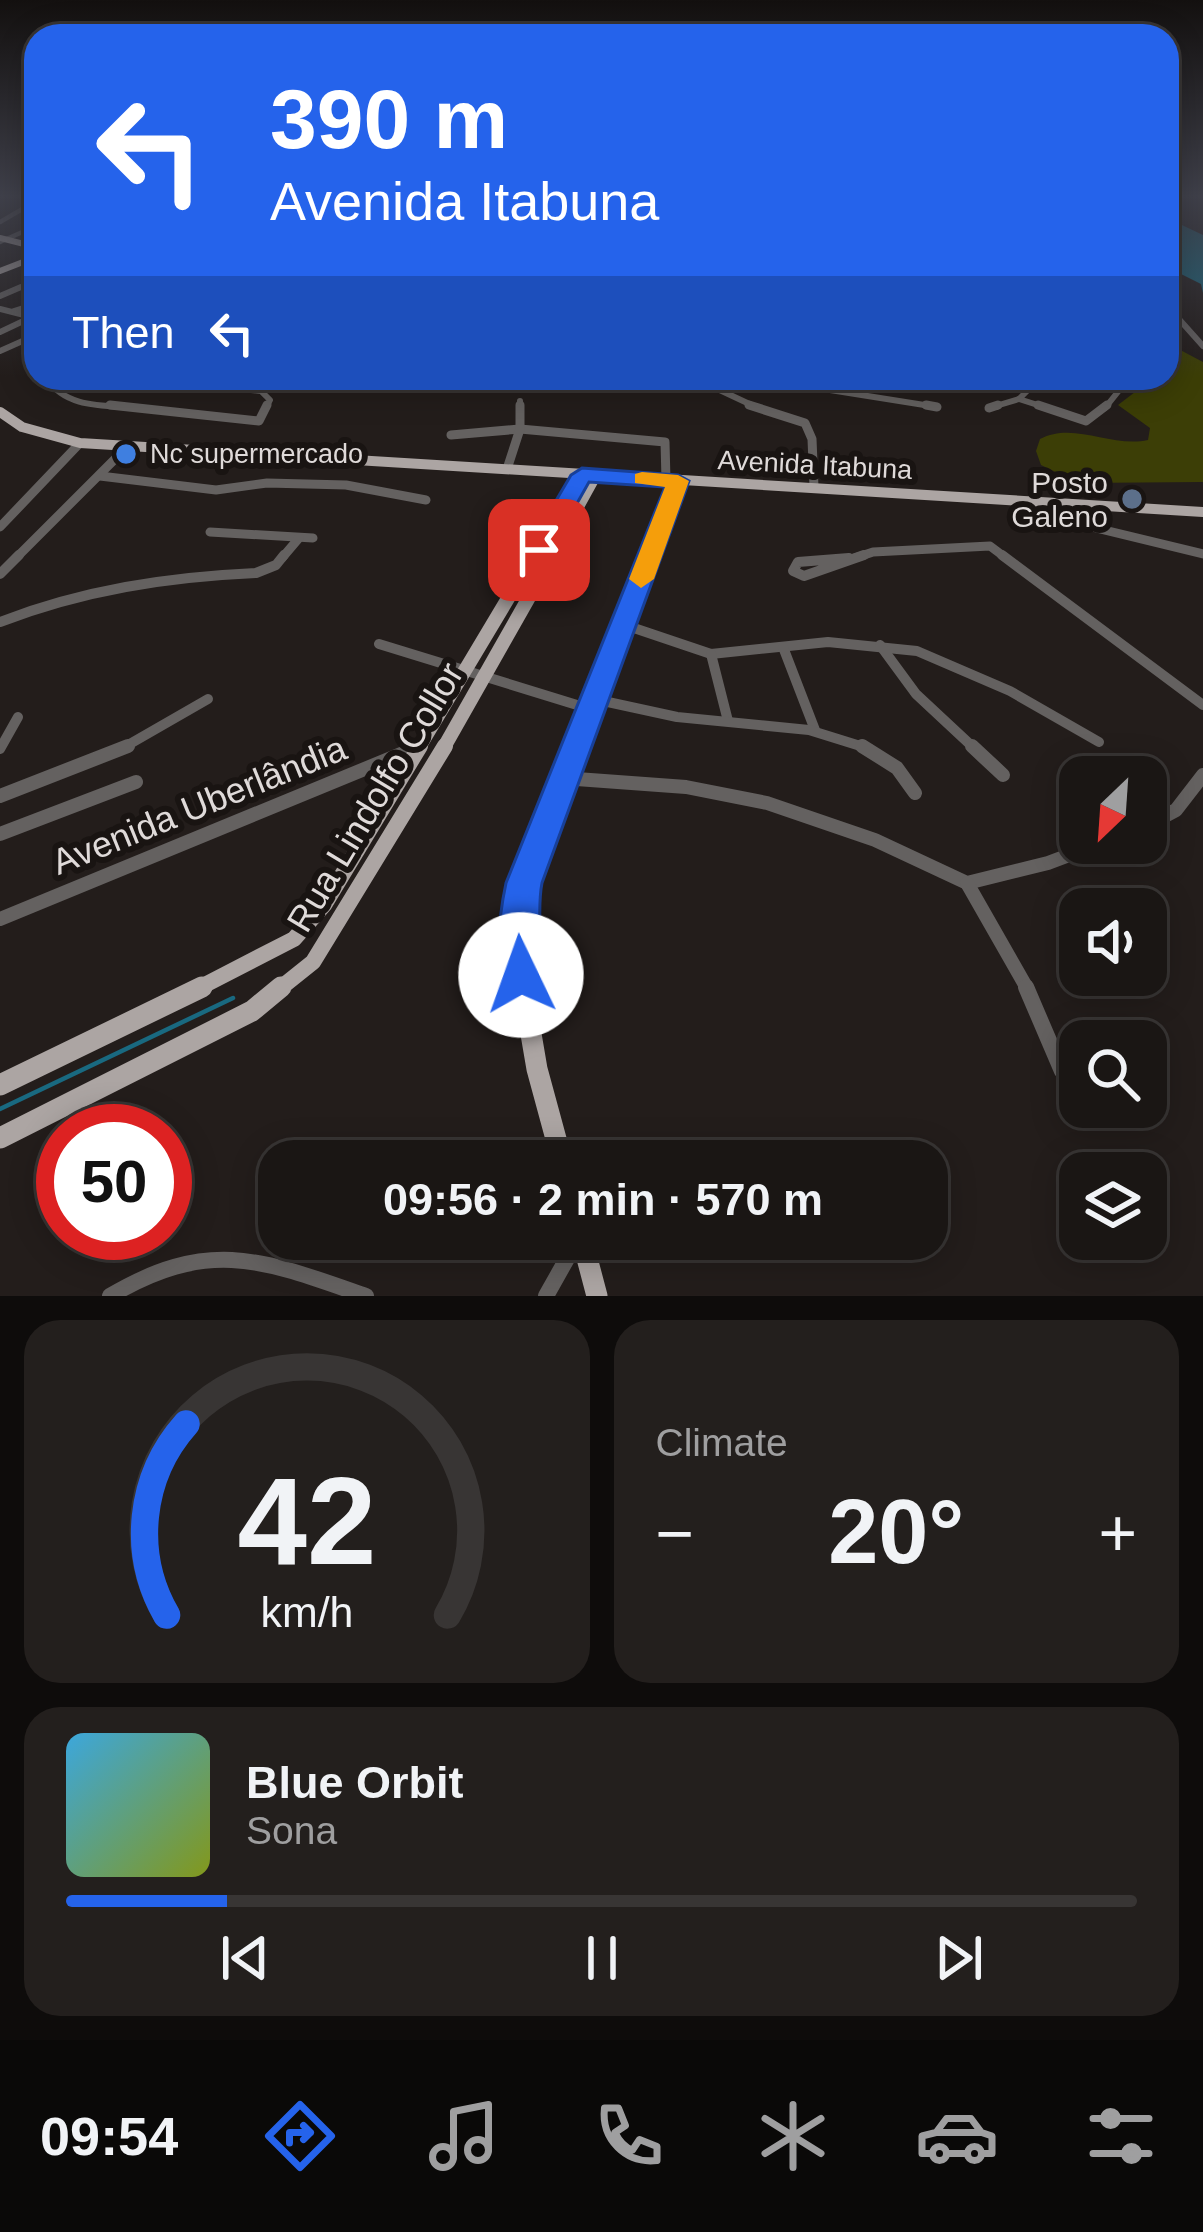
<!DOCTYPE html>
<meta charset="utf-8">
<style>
:root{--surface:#1a1614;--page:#231f1d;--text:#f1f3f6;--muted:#9f9fa0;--line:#383534;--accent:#2563eb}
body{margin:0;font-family:Arial,sans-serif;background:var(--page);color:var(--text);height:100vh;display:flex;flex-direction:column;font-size:45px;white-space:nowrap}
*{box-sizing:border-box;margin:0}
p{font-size:39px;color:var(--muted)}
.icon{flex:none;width:66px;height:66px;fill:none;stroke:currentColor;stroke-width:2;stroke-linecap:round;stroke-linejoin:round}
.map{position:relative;height:1296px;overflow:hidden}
.side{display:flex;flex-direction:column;gap:24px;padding:24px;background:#0e0c0b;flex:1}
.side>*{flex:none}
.top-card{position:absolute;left:24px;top:24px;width:1155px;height:366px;border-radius:36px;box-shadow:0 6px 30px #0003,0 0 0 3px var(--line);background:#2563eb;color:#fff;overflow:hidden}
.needle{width:78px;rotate:205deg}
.buttons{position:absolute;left:1059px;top:756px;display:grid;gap:24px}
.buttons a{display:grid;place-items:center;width:108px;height:108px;border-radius:24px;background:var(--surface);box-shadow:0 6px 30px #0003,0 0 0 3px var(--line);font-size:60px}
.speed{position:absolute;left:36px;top:1104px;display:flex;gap:24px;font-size:60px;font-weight:700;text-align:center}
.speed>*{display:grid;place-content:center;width:156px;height:156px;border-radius:50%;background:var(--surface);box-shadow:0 6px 30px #0003,0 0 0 3px var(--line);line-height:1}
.speed .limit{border:18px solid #d22;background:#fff;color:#111}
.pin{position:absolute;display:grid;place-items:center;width:102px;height:102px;color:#fff;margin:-51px;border-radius:24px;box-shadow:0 6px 18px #0006}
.me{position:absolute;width:132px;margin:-66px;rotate:357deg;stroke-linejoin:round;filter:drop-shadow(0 0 9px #0008)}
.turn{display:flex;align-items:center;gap:42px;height:252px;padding:0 48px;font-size:54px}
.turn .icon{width:156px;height:156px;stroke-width:2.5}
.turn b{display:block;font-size:84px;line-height:102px}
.then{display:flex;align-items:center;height:114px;padding:0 48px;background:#0003;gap:24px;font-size:45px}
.big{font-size:90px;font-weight:600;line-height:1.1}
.side .card{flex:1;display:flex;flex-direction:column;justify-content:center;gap:18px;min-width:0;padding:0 42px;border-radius:36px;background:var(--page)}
.side .dial{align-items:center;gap:0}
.dial svg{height:312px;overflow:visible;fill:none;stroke:var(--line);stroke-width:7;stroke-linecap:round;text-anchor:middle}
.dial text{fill:var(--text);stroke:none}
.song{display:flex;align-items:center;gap:36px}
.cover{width:144px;height:144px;border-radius:18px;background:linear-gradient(135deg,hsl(200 70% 55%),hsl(70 70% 35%))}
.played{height:12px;border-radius:6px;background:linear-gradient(90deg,var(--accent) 15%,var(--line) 15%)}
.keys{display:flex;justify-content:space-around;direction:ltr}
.heat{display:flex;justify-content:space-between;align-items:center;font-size:66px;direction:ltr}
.side .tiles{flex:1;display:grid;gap:24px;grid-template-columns:1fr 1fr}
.card:last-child{grid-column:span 2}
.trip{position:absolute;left:258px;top:1140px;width:690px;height:120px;border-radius:36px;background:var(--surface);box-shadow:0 6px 30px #0003,0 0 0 3px var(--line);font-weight:600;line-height:120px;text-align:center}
.menu{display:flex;height:192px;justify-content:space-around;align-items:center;background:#0a0908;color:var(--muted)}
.menu .icon{width:84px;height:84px}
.menu .selected{color:var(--accent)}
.menu b{font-size:54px;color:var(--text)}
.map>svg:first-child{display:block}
</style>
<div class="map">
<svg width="1203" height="1296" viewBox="0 0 1203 1296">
<rect width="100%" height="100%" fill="#231d1b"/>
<path fill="#3c3e06" d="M1167 343 1203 362V482L1078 483 1041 465 1036 451 1040 439C1074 421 1111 448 1148 440L1150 428 1118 405 1135 392 1134 378H1167Z"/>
<polygon fill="#196980" points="1167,218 1203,235 1203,293 1201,284 1167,267"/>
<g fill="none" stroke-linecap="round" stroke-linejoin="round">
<polyline stroke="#196980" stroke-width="4.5" points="0,1109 233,998"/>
<g stroke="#646160" stroke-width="4.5">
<polyline points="0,222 36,201"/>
<polyline points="0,242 36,226"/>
<polyline points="1167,283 1174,290"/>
<polyline points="14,290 36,281"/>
</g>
<g stroke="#646160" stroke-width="6">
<polyline points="1171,287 1178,294 1178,318 1203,346"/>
<polyline points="0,296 21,287"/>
<polyline points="0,309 32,317"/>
<polyline points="14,311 36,304"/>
<polyline points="0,332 36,315"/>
<polyline points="0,351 36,335"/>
<path d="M47 378C65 409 106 405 139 408"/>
<polyline points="126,378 261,391 270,400 266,408"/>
<polyline points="694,378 758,408"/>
<polyline points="754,378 937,407"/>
<polyline points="436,380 442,378"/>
<polyline points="822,389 840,378"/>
<polyline points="1019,399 1047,408"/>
<polyline points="520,401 520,408"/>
<polyline points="989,408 1019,399 1040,378"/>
<polyline points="1105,408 1129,378"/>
</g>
<g stroke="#646160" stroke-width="9">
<polyline points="110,405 259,421 267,405"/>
<polyline points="749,405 805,423 812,439 814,487"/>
<polyline points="926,405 937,407"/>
<polyline points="1038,405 1086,421 1107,405"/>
<polyline points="989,408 998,405"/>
<polyline points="451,435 520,429 665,442 666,480"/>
<polyline points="507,469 520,429 520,405"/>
<polyline points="100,476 216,490 267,483 346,485 426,500"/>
<polyline points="1055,502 1096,528 1203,554"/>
<polyline points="0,527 80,443"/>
<polyline points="210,532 313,538"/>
<polyline points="16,558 128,446"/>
<polyline points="282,558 299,538"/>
<polyline points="855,558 873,552 990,546 1006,558"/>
</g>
<g stroke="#646160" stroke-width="10">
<polyline points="1002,555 1203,705"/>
<polyline points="849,558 798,562 793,571 804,576 864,555"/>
<polyline points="0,574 19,555"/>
<path d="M0 622C83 590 167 577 256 573L276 565 284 555"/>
<polyline points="625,625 711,654 828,642 917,651 1010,691 1099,742"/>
<polyline points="379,644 590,709"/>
<polyline points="880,645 916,694 975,749"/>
<polyline points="783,647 815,730"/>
<polyline points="711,654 728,721"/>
<polyline points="594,699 677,717 809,730 870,749"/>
<polyline points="0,749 18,717"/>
<polyline points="121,749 208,699"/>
</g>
<g stroke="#646160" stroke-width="14">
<polyline points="862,746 897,768 915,793"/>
<polyline points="972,746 1003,775"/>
<polyline points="563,778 686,787 767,803 875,840 967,883 1048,863 1101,843"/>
<polyline points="0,796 128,746"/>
<polyline points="1146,826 1176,810 1203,775"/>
<polyline points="0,834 136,782"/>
<polyline points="967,883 1028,990"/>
<polyline points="0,919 418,747"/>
</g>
<g stroke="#646160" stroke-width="16">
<polyline points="1026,987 1062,1071"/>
<path d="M110 1296C210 1237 263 1260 366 1296"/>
<polyline points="546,1296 578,1239"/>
</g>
<g stroke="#aca5a3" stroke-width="6">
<polyline points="0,238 36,247"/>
<polyline points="0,271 36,257"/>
</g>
<g stroke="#aca5a3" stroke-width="10">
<polyline points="0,412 22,427 80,443 1203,512"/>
<polyline points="532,558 582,475"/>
<polyline points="551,558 596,476"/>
<polyline points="648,558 678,481"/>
</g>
<g stroke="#aca5a3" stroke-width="14">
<polyline points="418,749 534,555"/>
<polyline points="443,749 553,555"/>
<polyline points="574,749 649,555"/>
</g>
<g stroke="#aca5a3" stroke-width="16">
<polyline points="195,990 294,939 324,905 420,746"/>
<polyline points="278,990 313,962 445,746"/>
<path d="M524 990C508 899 542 829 575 746"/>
</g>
<g stroke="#aca5a3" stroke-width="21">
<polyline points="523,987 537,1069 562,1161"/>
<polyline points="0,1085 202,987"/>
<polyline points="0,1138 252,1011 281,987"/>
<polyline points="582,1239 597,1296"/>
</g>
</g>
<linearGradient id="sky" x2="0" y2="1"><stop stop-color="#13100f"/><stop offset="0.52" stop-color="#3f404a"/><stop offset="1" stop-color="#3f404a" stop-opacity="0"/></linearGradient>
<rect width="1203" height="377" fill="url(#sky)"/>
<path fill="#2563eb" stroke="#184099" stroke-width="3" d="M582 468 678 475 689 481 542 883C535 917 547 957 535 988L521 994 507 988C494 957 499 916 506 883L665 487 589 482 548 555H531L527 550 571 475Z"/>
<polygon fill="#f59e0b" points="642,472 678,475 689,481 654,579 641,588 629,579 665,487 635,483 635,474"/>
<circle fill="#3f7fe0" stroke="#191412" stroke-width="4.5" cx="126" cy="454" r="12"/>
<circle fill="#5c6f8a" stroke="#191412" stroke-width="4.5" cx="1132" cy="499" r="12"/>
<g text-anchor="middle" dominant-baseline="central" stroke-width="12" stroke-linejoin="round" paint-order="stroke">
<g font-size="27" fill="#dfdad9" stroke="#191412" text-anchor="start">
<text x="150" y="454">Nc supermercado</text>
</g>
<g font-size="27" fill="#dfdad9" stroke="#191412">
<text transform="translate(815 465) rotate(3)">Avenida Itabuna</text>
</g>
<g font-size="30" fill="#dfdad9" stroke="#191412" text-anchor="end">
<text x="1108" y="482">Posto<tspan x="1108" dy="34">Galeno</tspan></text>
</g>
<g font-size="36" fill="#dfdad9" stroke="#191412">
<text transform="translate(375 797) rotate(-59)">Rua Lindolfo Collor</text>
<text transform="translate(199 805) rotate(-22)">Avenida Uberlândia</text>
</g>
</g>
</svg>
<div class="buttons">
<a><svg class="needle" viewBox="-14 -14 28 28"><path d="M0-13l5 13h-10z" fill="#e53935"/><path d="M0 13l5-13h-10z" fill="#9f9fa0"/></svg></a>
<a><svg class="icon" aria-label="sound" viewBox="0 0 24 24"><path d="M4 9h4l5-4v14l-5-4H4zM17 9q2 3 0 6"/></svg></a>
<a><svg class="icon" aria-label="search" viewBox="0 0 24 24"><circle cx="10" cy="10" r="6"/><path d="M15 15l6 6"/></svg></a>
<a><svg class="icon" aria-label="layers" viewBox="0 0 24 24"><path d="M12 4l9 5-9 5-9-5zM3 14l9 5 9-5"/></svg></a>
</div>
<div class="speed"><div class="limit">50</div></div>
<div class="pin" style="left:539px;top:550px;background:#d93025"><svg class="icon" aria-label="arrive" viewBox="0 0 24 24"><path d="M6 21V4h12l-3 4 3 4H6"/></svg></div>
<svg class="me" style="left:521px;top:975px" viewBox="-20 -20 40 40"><circle r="19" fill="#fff"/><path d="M0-13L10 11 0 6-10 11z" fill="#2563eb"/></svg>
<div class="trip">09:56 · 2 min · 570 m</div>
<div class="top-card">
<div class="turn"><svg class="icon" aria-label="left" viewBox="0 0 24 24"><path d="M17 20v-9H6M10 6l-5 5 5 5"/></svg><div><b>390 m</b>Avenida Itabuna</div></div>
<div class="then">Then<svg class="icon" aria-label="left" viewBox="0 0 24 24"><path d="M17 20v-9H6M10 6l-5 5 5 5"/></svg></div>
</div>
</div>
<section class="side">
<div class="tiles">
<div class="card dial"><svg viewBox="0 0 100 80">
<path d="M14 69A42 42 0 1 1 86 69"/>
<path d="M14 69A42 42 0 0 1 19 20" stroke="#2563eb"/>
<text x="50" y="56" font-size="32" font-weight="700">42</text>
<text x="50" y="72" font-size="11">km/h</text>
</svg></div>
<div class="card"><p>Climate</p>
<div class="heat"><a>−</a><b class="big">20°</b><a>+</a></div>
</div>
<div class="card">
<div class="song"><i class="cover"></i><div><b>Blue Orbit</b><p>Sona</p></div></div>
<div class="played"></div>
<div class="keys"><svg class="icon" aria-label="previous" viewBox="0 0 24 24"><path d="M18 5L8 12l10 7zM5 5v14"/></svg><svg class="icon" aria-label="pause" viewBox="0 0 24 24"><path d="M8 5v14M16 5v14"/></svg><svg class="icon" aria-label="next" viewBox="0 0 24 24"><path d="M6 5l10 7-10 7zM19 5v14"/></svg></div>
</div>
</div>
</section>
<nav class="menu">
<b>09:54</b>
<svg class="icon selected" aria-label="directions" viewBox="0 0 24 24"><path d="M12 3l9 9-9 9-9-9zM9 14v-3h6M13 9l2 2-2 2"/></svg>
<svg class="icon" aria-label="music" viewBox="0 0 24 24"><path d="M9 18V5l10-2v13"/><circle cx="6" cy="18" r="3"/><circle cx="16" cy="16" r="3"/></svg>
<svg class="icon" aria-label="phone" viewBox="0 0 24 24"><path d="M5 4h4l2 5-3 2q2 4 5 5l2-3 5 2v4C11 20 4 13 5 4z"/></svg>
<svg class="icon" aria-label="climate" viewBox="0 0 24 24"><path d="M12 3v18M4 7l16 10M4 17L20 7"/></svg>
<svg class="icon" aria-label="car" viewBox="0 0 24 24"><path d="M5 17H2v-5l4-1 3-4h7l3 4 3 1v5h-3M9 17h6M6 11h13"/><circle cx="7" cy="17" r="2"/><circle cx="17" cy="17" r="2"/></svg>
<svg class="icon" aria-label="filters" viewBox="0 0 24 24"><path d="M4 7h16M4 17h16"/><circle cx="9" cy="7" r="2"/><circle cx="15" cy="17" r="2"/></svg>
</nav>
